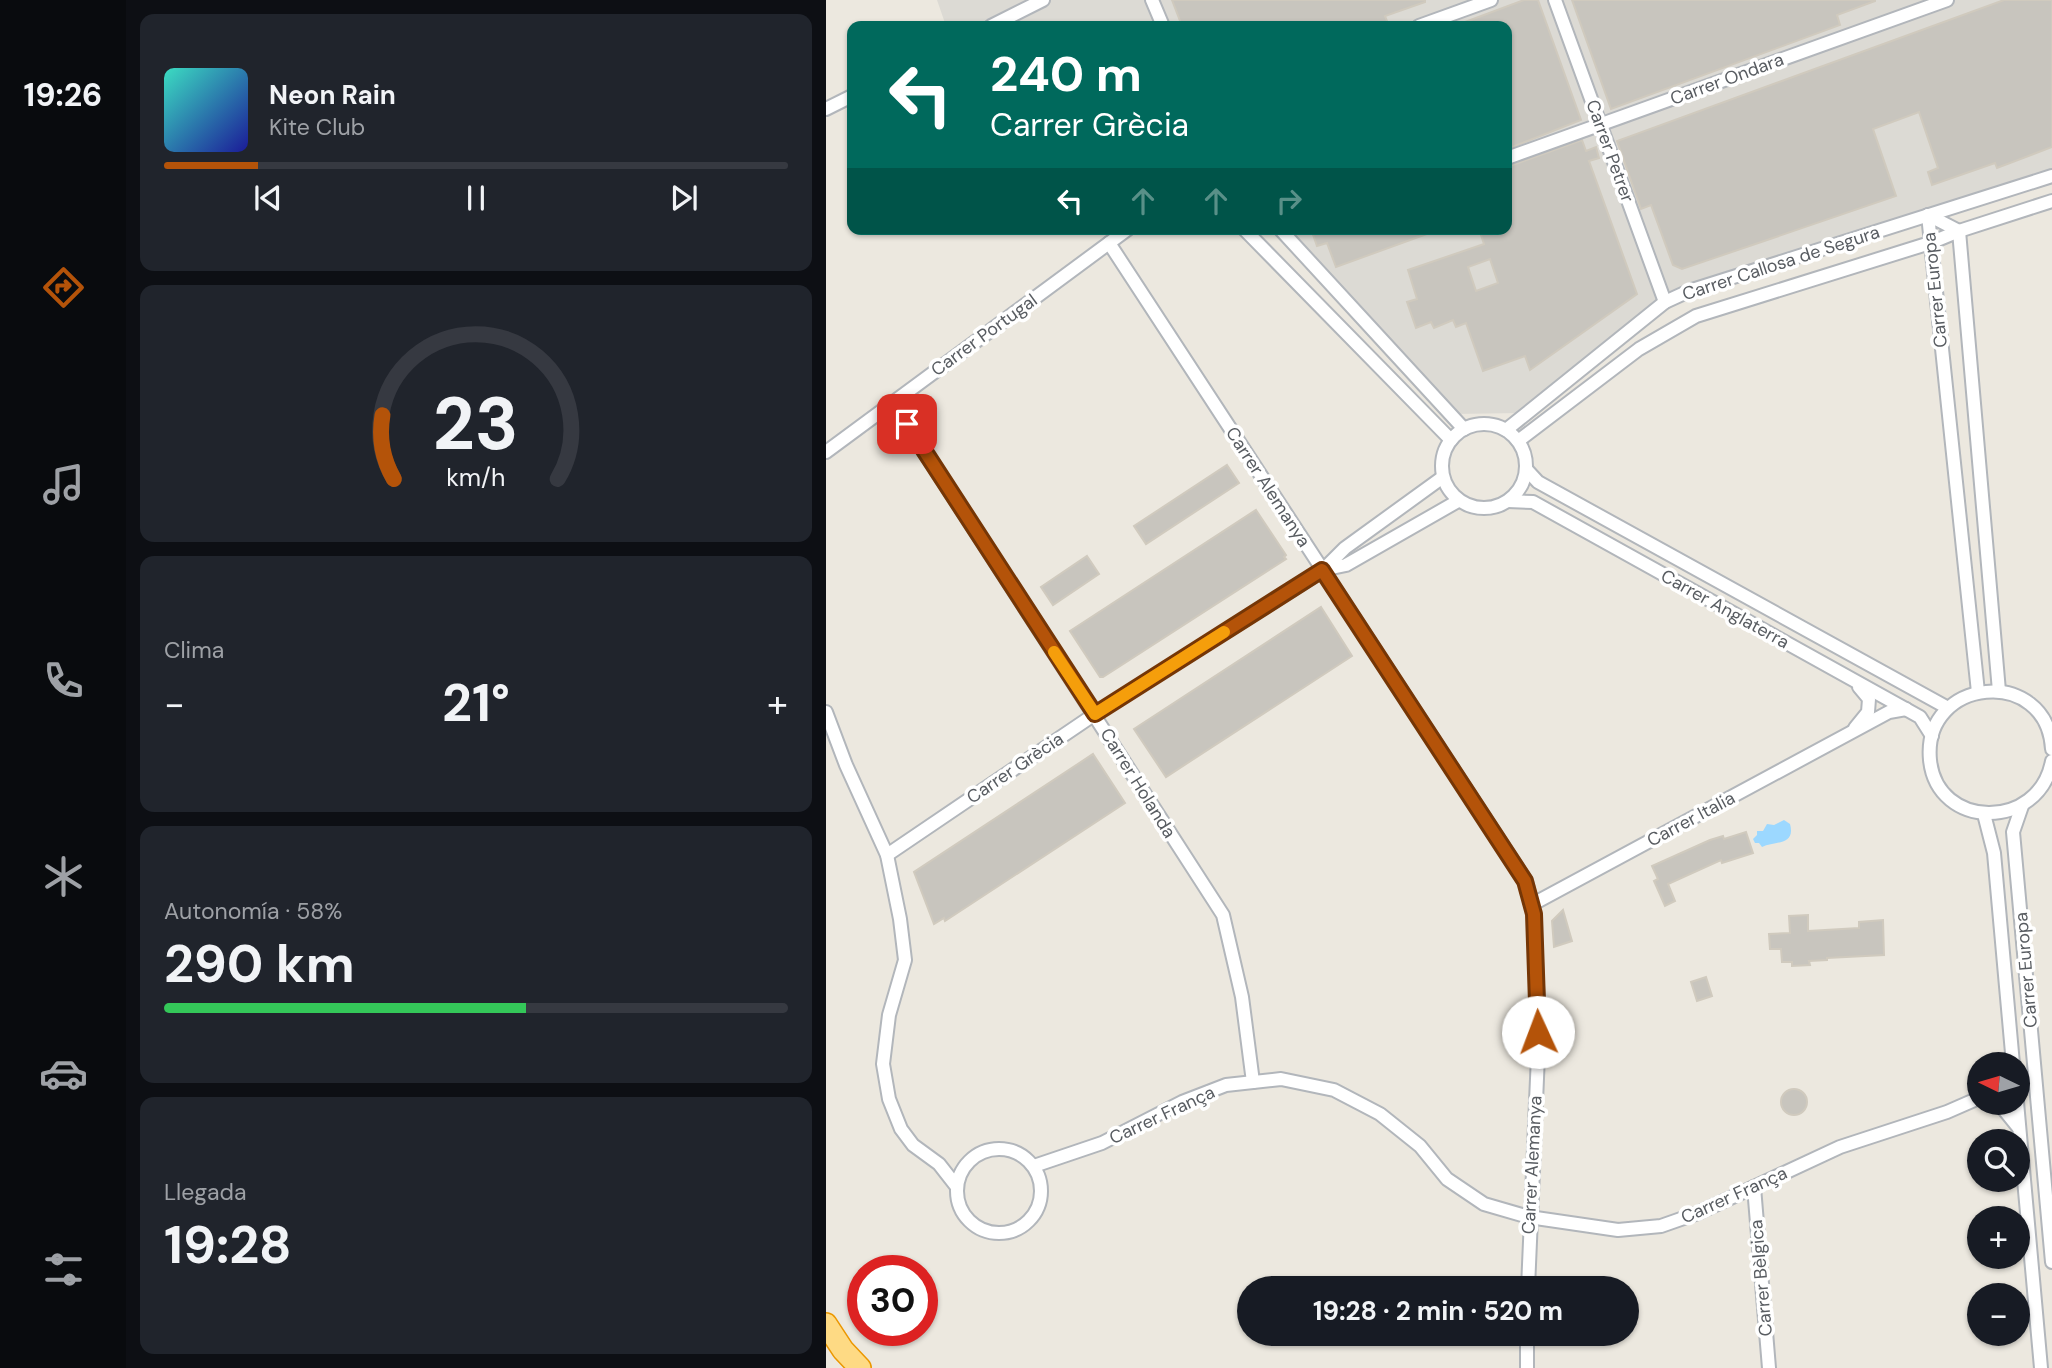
<!DOCTYPE html>
<html lang="es">
<meta charset="utf-8">
<style>
:root{--surface:#171b24;--page:#20242c;--text:#f1f3f6;--muted:#9ea1a6;--line:#363941;--accent:#b45309}
body{margin:0;font-family:"DM Sans",sans-serif;background:var(--page);color:var(--text);height:100vh;display:flex;flex-direction:column;font-size:26px;white-space:nowrap}
*{box-sizing:border-box;margin:0}
p{font-size:23px;color:var(--muted)}
.icon{flex:none;width:38px;height:38px;fill:none;stroke:currentColor;stroke-width:2;stroke-linecap:round;stroke-linejoin:round}
.map{position:relative;flex:1;overflow:hidden}
.details{display:flex;flex-direction:column;gap:14px;padding:14px;background:#0d0f14;width:700px}
.details>*{flex:none}
.banner{position:absolute;left:21px;top:21px;width:665px;height:214px;border-radius:14px;box-shadow:0 2px 5px #0004;background:#00695c;color:#fff;overflow:hidden}
.needle{width:46px;rotate:275deg}
.tools{position:absolute;left:1141px;top:1052px;display:grid;gap:14px}
.tools a{display:grid;place-items:center;width:63px;height:63px;border-radius:50%;background:var(--surface);box-shadow:0 2px 5px #0004;font-size:35px}
.speed{position:absolute;left:21px;top:1255px;display:flex;gap:14px;font-size:35px;font-weight:700;text-align:center}
.speed>*{display:grid;place-content:center;width:91px;height:91px;border-radius:50%;background:var(--surface);box-shadow:0 2px 5px #0004;line-height:1}
.speed .limit{border:10px solid #d22;background:#fff;color:#111}
.pin{position:absolute;display:grid;place-items:center;width:60px;height:60px;color:#fff;margin:-30px;border-radius:14px;box-shadow:0 4px 10px #0006}
.me{position:absolute;width:77px;margin:-38px;rotate:358deg;stroke-linejoin:round;filter:drop-shadow(0 0 5px #0008)}
.turn{display:flex;align-items:center;gap:24px;height:147px;padding:0 28px;font-size:32px}
.turn .icon{width:91px;height:91px;stroke-width:2.5}
.turn b{display:block;font-size:49px;line-height:60px}
.lanes{display:flex;align-items:center;height:66px;padding:0 28px;background:#0003;justify-content:center;gap:35px;direction:ltr}
.lanes .off{opacity:.35}
.big{font-size:52px;font-weight:700;line-height:1.1}
.details .widget{flex:1;display:flex;flex-direction:column;justify-content:center;gap:10px;min-width:0;padding:0 24px;border-radius:14px;background:var(--page)}
.details .dial{align-items:center;gap:0}
.dial svg{height:182px;overflow:visible;fill:none;stroke:var(--line);stroke-width:7;stroke-linecap:round;text-anchor:middle}
.dial text{fill:var(--text);stroke:none}
.song{display:flex;align-items:center;gap:21px}
.cover{width:84px;height:84px;border-radius:10px;background:linear-gradient(135deg,hsl(170 70% 55%),hsl(240 70% 35%))}
.played{height:7px;border-radius:4px;background:linear-gradient(90deg,var(--accent) 15%,var(--line) 15%)}
.keys{display:flex;justify-content:space-around;direction:ltr}
.heat{display:flex;justify-content:space-between;align-items:center;font-size:38px;direction:ltr}
.charge{height:10px;border-radius:5px;background:linear-gradient(90deg,#34c759 58%,var(--line) 0)}
.trip{position:absolute;left:411px;top:1276px;width:402px;height:70px;border-radius:35px;background:var(--surface);box-shadow:0 2px 5px #0004;font-weight:700;line-height:70px;text-align:center}
main{display:flex;flex:1;min-height:0}
.menu{display:flex;flex-direction:column;width:126px;justify-content:space-around;align-items:center;background:#090b0e;color:var(--muted)}
.menu .icon{width:49px;height:49px}
.menu .current{color:var(--accent)}
.menu b{font-size:32px;color:var(--text)}
.map>svg:first-child{display:block}
</style>
<main>
<nav class="menu">
<b>19:26</b>
<svg class="icon current" aria-label="directions" viewBox="0 0 24 24"><path d="M12 3l9 9-9 9-9-9zM9 14v-3h6M13 9l2 2-2 2"/></svg>
<svg class="icon" aria-label="music" viewBox="0 0 24 24"><path d="M9 18V5l10-2v13"/><circle cx="6" cy="18" r="3"/><circle cx="16" cy="16" r="3"/></svg>
<svg class="icon" aria-label="phone" viewBox="0 0 24 24"><path d="M5 4h4l2 5-3 2q2 4 5 5l2-3 5 2v4C11 20 4 13 5 4z"/></svg>
<svg class="icon" aria-label="climate" viewBox="0 0 24 24"><path d="M12 3v18M4 7l16 10M4 17L20 7"/></svg>
<svg class="icon" aria-label="car" viewBox="0 0 24 24"><path d="M5 17H2v-5l4-1 3-4h7l3 4 3 1v5h-3M9 17h6M6 11h13"/><circle cx="7" cy="17" r="2"/><circle cx="17" cy="17" r="2"/></svg>
<svg class="icon" aria-label="filters" viewBox="0 0 24 24"><path d="M4 7h16M4 17h16"/><circle cx="9" cy="7" r="2"/><circle cx="15" cy="17" r="2"/></svg>
</nav>
<section class="details">
<div class="widget">
<div class="song"><i class="cover"></i><div><b>Neon Rain</b><p>Kite Club</p></div></div>
<div class="played"></div>
<div class="keys"><svg class="icon" aria-label="previous" viewBox="0 0 24 24"><path d="M18 5L8 12l10 7zM5 5v14"/></svg><svg class="icon" aria-label="pause" viewBox="0 0 24 24"><path d="M8 5v14M16 5v14"/></svg><svg class="icon" aria-label="next" viewBox="0 0 24 24"><path d="M6 5l10 7-10 7zM19 5v14"/></svg></div>
</div>
<div class="widget dial"><svg viewBox="0 0 100 80">
<path d="M14 69A42 42 0 1 1 86 69"/>
<path d="M14 69A42 42 0 0 1 9 41" stroke="#b45309"/>
<text x="50" y="56" font-size="32" font-weight="700">23</text>
<text x="50" y="72" font-size="11">km/h</text>
</svg></div>
<div class="widget"><p>Clima</p>
<div class="heat"><a>−</a><b class="big">21°</b><a>+</a></div>
</div>
<div class="widget"><p>Autonomía · 58%</p><b class="big">290 km</b><div class="charge"></div></div>
<div class="widget"><p>Llegada</p><b class="big">19:28</b></div>
</section>
<div class="map">
<svg width="1226" height="1368" viewBox="0 0 1226 1368">
<rect width="100%" height="100%" fill="#ece8df"/>
<polygon fill="#dcdad4" points="111,0 1226,0 1226,184 847,302 695,413 628,414 458,229 681,229 681,26 120,26"/>
<path fill="#9cd8ff" d="M958 820 964 824C970 846 948 841 936 847L933 843H929L927 839 931 835V831H937L941 824 948 825Z"/>
<g fill="#c8c5be" stroke="#d0cabe" stroke-width="2" fill-rule="evenodd">
<polygon points="346,0 599,0 599,2 559,16 563,26 356,26"/>
<polygon points="698,0 712,0 755,120 681,149 681,26 631,25"/>
<polygon points="746,0 1049,0 1049,1 1011,15 1014,25 785,109"/>
<polygon points="1178,0 1226,0 1226,147 1171,168 1169,163 1106,185 1102,172 1112,168 1093,112 1047,129 1070,196 856,269 847,265 825,205 815,209 791,141"/>
<path d="M756 140 760 151 770 147 773 158 763 161 811 294 704 370 699 356 657 371 640 323 630 327 627 320 608 328 605 322 590 328 581 302 591 299 582 270 658 244 653 229H681V167ZM664 259 672 283 650 291 642 267Z"/>
<polygon points="485,229 609,229 609,231 510,267 501,243 491,246"/>
<polygon points="401,465 413,483 320,544 308,526"/>
<polygon points="430,510 460,555 458,557 460,559 277,677 274,677 244,631"/>
<polygon points="261,556 273,574 227,605 215,587"/>
<polygon points="495,607 526,656 340,777 308,729"/>
<polygon points="267,754 299,803 119,921 118,918 108,924 88,872"/>
<polygon points="920,832 927,853 896,863 895,860 842,884 849,901 839,906 828,881 832,879 826,866 884,840 897,836 898,839"/>
<polygon points="737,910 746,941 728,947 726,921"/>
<polygon points="982,915 982,931 1033,928 1033,922 1057,920 1058,955 1001,958 1001,960 983,961 984,965 966,966 966,962 956,962 955,949 944,949 943,934 964,933 963,916"/>
<polygon points="880,977 886,996 871,1001 865,982"/>
<circle cx="968" cy="1102" r="13"/>
</g>
<g fill="none" stroke-linecap="round" stroke-linejoin="round">
<defs>
<g id="street">
<polyline points="326,0 337,26"/>
<polyline points="729,0 839,302"/>
<polyline points="165,26 217,0"/>
<polyline points="593,26 665,0"/>
<polyline points="0,109 26,96"/>
<polyline points="681,158 1121,0"/>
<polyline points="1102,215 1133,231 1173,691"/>
<polyline points="1102,215 1152,692"/>
<polyline points="418,229 625,440"/>
<polyline points="454,229 638,429"/>
<polyline points="283,243 700,881 708,914 713,1032 702,1288"/>
<polyline points="66,402 397,915 416,997 427,1082"/>
<circle cx="658" cy="466" r="42"/>
<polyline points="680,430 839,302 863,291 1226,176"/>
<polyline points="692,441 813,349 870,316 1104,243 1133,231 1226,201"/>
<polyline points="0,452 302,229"/>
<polyline points="700,469 712,482 1122,708"/>
<polyline points="682,501 707,502 1094,717 1106,736"/>
<polyline points="496,570 520,565 632,501"/>
<polyline points="0,712 20,765 61,855 74,919 79,960 63,1015 57,1064 63,1099 75,1129 87,1145 113,1164 131,1187"/>
<polyline points="1029,728 1042,712 1043,699 1033,687"/>
<path d="M1226 749C1221 665 1096 677 1104 760 1111 830 1213 831 1226 761"/>
<polyline points="1196,806 1187,832 1226,1262"/>
<polyline points="1158,814 1168,853 1187,1064"/>
<polyline points="61,855 269,714 496,571 519,548 617,477"/>
<polyline points="705,905 1063,712 1080,709"/>
<polyline points="1164,1102 1175,1106 1192,1127"/>
<polyline points="1191,1102 1215,1368"/>
<circle cx="173" cy="1191" r="42"/>
<polyline points="208,1166 276,1143 356,1102 400,1085 455,1079 508,1090 554,1114 594,1146 621,1179 658,1204 703,1217 792,1230 835,1226 872,1213 1014,1147 1121,1112 1153,1098"/>
<polyline points="928,1187 943,1368"/>
<polyline points="701,1368 701,1334"/>
</g>
<polyline id="highway" points="0,1324 17,1350 34,1368"/>
</defs>
<use href="#street" stroke="#b2b6bb" stroke-width="16"/>
<use href="#highway" stroke="#eb9700" stroke-width="24"/>
<use href="#street" stroke="#fff" stroke-width="12"/>
<use href="#highway" stroke="#feda84" stroke-width="21"/>
</g>
<g fill="none" stroke-linecap="round" stroke-linejoin="round">
<defs>
<polyline id="route" points="81,424 269,714 496,570 699,881 708,914 712,1032"/>
</defs>
<use href="#route" stroke="#753606" stroke-width="18"/>
<use href="#route" stroke="#b45309" stroke-width="12"/>
<polyline stroke="#f59e0b" stroke-width="12" points="228,652 269,714 398,632"/>
</g>
<g text-anchor="middle" dominant-baseline="central" stroke-width="7" stroke-linejoin="round" paint-order="stroke">
<g font-size="18" fill="#585c61" stroke="#fff">
<text transform="translate(901 79) rotate(-20)">Carrer Ondara</text>
<text transform="translate(784 151) rotate(70)">Carrer Petrer</text>
<text transform="translate(955 263) rotate(-18)">Carrer Callosa de Segura</text>
<text transform="translate(1109 290) rotate(-96)">Carrer Europa</text>
<text transform="translate(158 335) rotate(-36)">Carrer Portugal</text>
<text transform="translate(442 487) rotate(57)">Carrer Alemanya</text>
<text transform="translate(899 609) rotate(29)">Carrer Anglaterra</text>
<text transform="translate(189 768) rotate(-34)">Carrer Grècia</text>
<text transform="translate(312 783) rotate(58)">Carrer Holanda</text>
<text transform="translate(865 819) rotate(-28)">Carrer Italia</text>
<text transform="translate(1200 970) rotate(-95)">Carrer Europa</text>
<text transform="translate(336 1115) rotate(-25)">Carrer França</text>
<text transform="translate(706 1165) rotate(-87)">Carrer Alemanya</text>
<text transform="translate(908 1195) rotate(-24)">Carrer França</text>
<text transform="translate(935 1278) rotate(-95)">Carrer Bèlgica</text>
</g>
</g>
</svg>
<div class="tools">
<a><svg class="needle" viewBox="-14 -14 28 28"><path d="M0-13l5 13h-10z" fill="#e53935"/><path d="M0 13l5-13h-10z" fill="#9ea1a6"/></svg></a>
<a><svg class="icon" aria-label="search" viewBox="0 0 24 24"><circle cx="10" cy="10" r="6"/><path d="M15 15l6 6"/></svg></a>
<a>+</a>
<a>−</a>
</div>
<div class="speed"><div class="limit">30</div></div>
<div class="pin" style="left:81px;top:424px;background:#d93025"><svg class="icon" aria-label="arrive" viewBox="0 0 24 24"><path d="M6 21V4h12l-3 4 3 4H6"/></svg></div>
<svg class="me" style="left:712px;top:1032px" viewBox="-20 -20 40 40"><circle r="19" fill="#fff"/><path d="M0-13L10 11 0 6-10 11z" fill="#b45309"/></svg>
<div class="trip">19:28 · 2 min · 520 m</div>
<div class="banner">
<div class="turn"><svg class="icon" aria-label="left" viewBox="0 0 24 24"><path d="M17 20v-9H6M10 6l-5 5 5 5"/></svg><div><b>240 m</b>Carrer Grècia</div></div>
<div class="lanes"><svg class="icon" aria-label="left" viewBox="0 0 24 24"><path d="M17 20v-9H6M10 6l-5 5 5 5"/></svg><svg class="icon off" aria-label="ahead" viewBox="0 0 24 24"><path d="M12 20V5M6 11l6-6 6 6"/></svg><svg class="icon off" aria-label="ahead" viewBox="0 0 24 24"><path d="M12 20V5M6 11l6-6 6 6"/></svg><svg class="icon off" aria-label="right" viewBox="0 0 24 24"><path d="M7 20v-9h11M14 6l5 5-5 5"/></svg></div>
</div>
</div>
</main>
